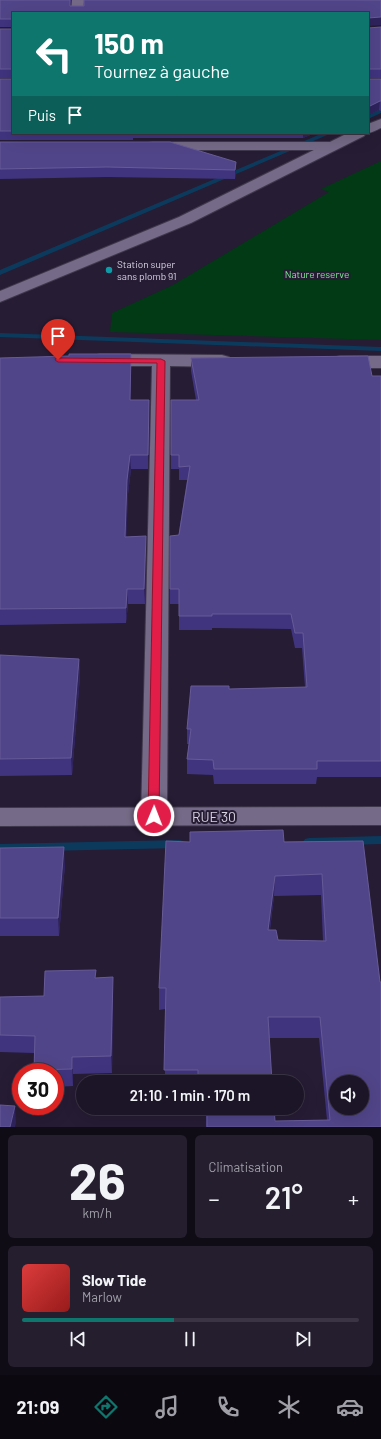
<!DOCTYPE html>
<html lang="fr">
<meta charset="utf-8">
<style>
:root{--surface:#1c1527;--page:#251e2f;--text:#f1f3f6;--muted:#a09fa7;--line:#3a3444;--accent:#0f766e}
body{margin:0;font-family:Barlow,sans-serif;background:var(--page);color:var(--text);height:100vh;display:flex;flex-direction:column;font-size:15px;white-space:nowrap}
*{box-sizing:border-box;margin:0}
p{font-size:13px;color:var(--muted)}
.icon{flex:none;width:22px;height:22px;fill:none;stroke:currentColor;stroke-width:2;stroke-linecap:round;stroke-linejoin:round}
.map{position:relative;height:1127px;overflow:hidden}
.panel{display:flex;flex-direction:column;gap:8px;padding:8px;background:#0f0c15;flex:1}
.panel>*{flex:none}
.top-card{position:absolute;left:12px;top:12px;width:357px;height:122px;border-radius:0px;box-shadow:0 4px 16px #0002,0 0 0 1px var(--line);background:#0f766e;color:#fff;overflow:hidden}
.tools{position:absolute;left:329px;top:1075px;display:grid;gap:8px}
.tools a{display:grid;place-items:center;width:40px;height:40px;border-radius:50%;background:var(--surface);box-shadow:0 4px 16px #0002,0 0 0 1px var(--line);font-size:20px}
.speed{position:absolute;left:12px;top:1063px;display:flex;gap:8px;font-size:20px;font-weight:700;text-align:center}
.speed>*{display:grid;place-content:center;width:52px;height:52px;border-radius:50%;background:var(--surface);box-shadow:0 4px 16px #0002,0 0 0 1px var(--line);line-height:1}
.speed .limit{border:6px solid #d22;background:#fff;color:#111}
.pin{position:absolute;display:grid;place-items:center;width:34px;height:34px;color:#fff;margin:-41px -17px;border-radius:50% 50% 50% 0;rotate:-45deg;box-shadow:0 0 4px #0007}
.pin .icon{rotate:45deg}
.me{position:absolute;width:44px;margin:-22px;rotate:1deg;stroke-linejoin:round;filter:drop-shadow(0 0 3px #0008)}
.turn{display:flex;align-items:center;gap:14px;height:84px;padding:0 16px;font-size:18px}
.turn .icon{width:52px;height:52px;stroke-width:2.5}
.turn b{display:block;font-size:28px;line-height:34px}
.then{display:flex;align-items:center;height:38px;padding:0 16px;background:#0003;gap:8px;font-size:15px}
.big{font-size:30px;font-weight:600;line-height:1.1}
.panel .widget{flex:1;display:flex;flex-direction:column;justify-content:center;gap:6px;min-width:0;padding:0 14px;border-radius:6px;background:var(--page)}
.panel .dial{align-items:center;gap:0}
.dial b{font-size:52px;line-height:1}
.song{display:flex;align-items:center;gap:12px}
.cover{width:48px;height:48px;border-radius:6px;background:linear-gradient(135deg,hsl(0 70% 55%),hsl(0 70% 35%))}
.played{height:4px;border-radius:2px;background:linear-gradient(90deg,var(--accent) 45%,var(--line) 45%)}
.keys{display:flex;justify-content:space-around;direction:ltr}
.heat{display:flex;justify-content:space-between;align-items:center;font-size:22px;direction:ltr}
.panel .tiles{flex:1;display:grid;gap:8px;grid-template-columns:1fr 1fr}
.widget:last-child{grid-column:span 2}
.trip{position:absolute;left:76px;top:1075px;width:228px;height:40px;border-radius:20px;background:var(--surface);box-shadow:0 4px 16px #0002,0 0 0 1px var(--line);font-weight:600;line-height:40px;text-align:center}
.tabs{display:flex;height:64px;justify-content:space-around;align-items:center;background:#0b0810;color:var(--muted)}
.tabs .icon{width:28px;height:28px}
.tabs .current{color:var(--accent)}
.tabs b{font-size:18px;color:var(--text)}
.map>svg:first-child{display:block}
</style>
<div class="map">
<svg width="381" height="1127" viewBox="0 0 381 1127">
<rect width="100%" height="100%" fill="#261c34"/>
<polygon fill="#013a14" points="381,161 381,340 110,332 112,313 173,285 329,192 321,189"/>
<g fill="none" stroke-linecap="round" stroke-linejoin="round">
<g fill="#0c3a5d" fill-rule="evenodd">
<polygon points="381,109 381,113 368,119 368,115"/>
<polygon points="323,133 332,133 0,275 0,270"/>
<polygon points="0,333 381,347 381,351 0,337"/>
<polygon points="381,836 381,844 309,846 305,845 303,842 305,839 309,838"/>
<polygon points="179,840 183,841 185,844 183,847 179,848 0,852 0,844"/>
</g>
<defs>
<g id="street">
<polygon points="72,0 84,0 83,13 71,13"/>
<polygon points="153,142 332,142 337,143 339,146 337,149 332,150 153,150 148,149 146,146 148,143"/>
<polygon points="100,354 222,355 229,357 231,361 229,365 222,367 170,366 167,817 163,824 154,826 145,824 141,817 152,366 100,366 93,364 91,360 93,356"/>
<polygon points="340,356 381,356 381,368 340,368 333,366 331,362 333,358"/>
</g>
<g id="secondary">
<path d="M381 119V128C376 130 372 133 367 133L368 124Z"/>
<polygon points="348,133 366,133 364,136 191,223 0,302 0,291 179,217"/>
<polygon points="381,807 381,825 0,826 0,808"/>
</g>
</defs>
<use href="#street" stroke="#3f374b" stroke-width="2"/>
<use href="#secondary" stroke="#3f374b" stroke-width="2"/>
<use href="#street" fill="#756a87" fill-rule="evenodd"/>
<use href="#secondary" fill="#756a87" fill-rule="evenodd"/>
</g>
<g fill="#40347f" fill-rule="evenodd">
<polygon points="0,0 71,0 70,6 84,6 381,0 13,13 13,27 0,27"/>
<polygon points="381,27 381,78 368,78 368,28"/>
<rect x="0" y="29" width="13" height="49"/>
<polygon points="0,79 13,79 13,133 315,133 303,138 133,138 133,140 0,140"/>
<polygon points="368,79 381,79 381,111 379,110 368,115"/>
<polygon points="0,142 236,162 236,171 235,179 107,177 0,179"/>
<polygon points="131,354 130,400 149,400 148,469 131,469 128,494 126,536 146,551 145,604 128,604 126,623 0,625 0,358 57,357"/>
<polygon points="191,358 372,376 381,376 381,777 317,777 316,784 214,784 213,775 187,774 187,759 189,744 187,744 187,729 229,689 305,687 302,648 295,648 291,629 212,628 212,630 179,630 179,604 170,604 170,589 187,480 179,480 179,469 171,469 171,400 196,400 191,371"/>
<polygon points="0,655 79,659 80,676 72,775 0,776"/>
<path d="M363 841 381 1127H206V1108H274L275 1121 327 1120 319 1038H269L272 1082H165V1009L159 1010V988L190 842ZM321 895 323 941 278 940 270 930 274 896Z"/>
<polygon points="0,848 65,864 59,936 0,936"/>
<polygon points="96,978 113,995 112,1073 73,1074 73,1086 55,1087 55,1072 34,1072 34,1053 0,1052 0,997 44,996"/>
</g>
<g fill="#2f235c">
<polygon points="381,17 381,25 368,26 368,18"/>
<polygon points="380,101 379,110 368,115 368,107"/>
<polygon points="303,133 315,133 303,138"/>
<polygon points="236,162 236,171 235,179 235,170"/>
<polygon points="131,354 131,368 130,414 130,400"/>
<polygon points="149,400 149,414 148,469 148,455"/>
<polygon points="130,455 131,469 128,494 126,551 125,537 127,480"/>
<polygon points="146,536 146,551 145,604 144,589"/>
<polygon points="127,589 128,604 126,623 126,608"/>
<polygon points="79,659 80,676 72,775 71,758"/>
<polygon points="64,847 65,864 59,936 58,918"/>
<polygon points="275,876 274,896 267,951 268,930"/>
<polygon points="113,977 113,995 112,1073 111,1056"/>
<polygon points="72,1057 73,1074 73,1086 72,1069"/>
<polygon points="15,1106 16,1123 15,1127 10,1127"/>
</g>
<g fill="#514589" stroke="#665b97" fill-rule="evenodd">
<polygon points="0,0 70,0 70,6 84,6 84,0 381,0 381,17 368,18 368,13 13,13 13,19 0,19"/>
<polygon points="381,27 381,69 368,69 368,28"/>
<rect x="0" y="29" width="13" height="40"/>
<rect x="0" y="79" width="13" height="52"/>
<polygon points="368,79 381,79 381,101 380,101 368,107"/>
<polygon points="0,142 170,142 236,162 235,170 107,167 0,169"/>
<polygon points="69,354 131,354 130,400 149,400 148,455 130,455 127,480 125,537 146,536 144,589 127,589 126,608 0,609 0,358 69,356"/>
<polygon points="368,356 372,376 381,376 381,761 317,761 317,769 214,769 213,760 187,759 191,729 187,729 191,686 229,686 229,689 307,687 303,633 295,633 291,614 212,614 212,616 179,616 179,589 170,589 170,536 179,535 190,466 179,467 179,455 171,455 171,400 199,400 191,358"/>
<polygon points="0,655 79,659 71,758 0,759"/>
<path d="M283 830 284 842 363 841 380 982H381V1127H207V1108H274L275 1121 330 1120 320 1017H268L272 1082H198V1070H164L166 988H159L166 841 190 842V832ZM322 874 326 941 278 940 276 930H268L275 876ZM336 1082H362V1108H336Z"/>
<polygon points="64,847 58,918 0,918 0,848"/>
<polygon points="96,970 95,978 113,977 111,1056 72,1057 72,1069 34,1070 35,1036 0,1035 0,997 44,996 45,971"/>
<polygon points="0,1105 15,1106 10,1127 0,1127"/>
</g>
<polygon fill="#e11d48" stroke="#92132f" points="56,358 161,359 165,361 159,816 158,819 150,819 148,816 157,363 58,362 55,360"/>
<circle fill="#0f9aa8" stroke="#261c34" stroke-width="1.5" cx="109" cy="270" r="4"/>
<g text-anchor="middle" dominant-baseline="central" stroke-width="4" stroke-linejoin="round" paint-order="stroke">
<g font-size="10" fill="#d9d3e3" stroke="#261c34" text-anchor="start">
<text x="117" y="264">Station super<tspan x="117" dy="12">sans plomb 91</tspan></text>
</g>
<g font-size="10" fill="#7eec94" stroke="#261c34">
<text x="317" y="274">Nature reserve</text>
</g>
<g font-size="14" fill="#d9d3e3" stroke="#261c34">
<text x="214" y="816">RUE 30</text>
</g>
</g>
</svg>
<div class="tools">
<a><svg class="icon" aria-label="sound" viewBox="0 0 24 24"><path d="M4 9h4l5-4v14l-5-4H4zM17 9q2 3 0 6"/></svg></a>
</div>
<div class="speed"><div class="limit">30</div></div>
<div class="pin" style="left:58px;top:360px;background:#d93025"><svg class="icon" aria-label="arrive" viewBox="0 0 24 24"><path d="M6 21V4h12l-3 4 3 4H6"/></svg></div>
<svg class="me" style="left:154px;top:816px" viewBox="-20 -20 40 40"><circle r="17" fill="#e11d48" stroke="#fff" stroke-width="3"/><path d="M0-11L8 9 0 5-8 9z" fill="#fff"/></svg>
<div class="trip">21:10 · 1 min · 170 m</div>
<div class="top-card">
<div class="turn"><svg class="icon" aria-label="left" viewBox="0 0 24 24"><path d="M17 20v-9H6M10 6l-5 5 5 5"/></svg><div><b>150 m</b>Tournez à gauche</div></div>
<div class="then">Puis<svg class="icon" aria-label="arrive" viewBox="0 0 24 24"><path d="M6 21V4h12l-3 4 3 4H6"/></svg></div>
</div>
</div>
<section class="panel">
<div class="tiles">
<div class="widget dial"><b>26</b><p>km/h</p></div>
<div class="widget"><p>Climatisation</p>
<div class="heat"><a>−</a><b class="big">21°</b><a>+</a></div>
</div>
<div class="widget">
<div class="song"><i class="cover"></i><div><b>Slow Tide</b><p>Marlow</p></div></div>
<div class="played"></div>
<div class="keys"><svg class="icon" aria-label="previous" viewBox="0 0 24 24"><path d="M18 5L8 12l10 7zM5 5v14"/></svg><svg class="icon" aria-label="pause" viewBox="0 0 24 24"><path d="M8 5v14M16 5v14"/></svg><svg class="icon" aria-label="next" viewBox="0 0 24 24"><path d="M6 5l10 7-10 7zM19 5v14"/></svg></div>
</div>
</div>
</section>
<nav class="tabs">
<b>21:09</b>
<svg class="icon current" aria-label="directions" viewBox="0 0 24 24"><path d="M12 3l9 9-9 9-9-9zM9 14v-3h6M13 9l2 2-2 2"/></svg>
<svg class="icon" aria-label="music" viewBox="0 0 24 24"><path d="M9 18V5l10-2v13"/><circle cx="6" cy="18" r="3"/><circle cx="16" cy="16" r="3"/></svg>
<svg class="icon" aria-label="phone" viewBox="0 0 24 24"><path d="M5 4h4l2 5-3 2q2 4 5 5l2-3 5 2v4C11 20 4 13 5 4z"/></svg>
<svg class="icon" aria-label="climate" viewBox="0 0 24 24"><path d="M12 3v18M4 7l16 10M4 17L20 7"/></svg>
<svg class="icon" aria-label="car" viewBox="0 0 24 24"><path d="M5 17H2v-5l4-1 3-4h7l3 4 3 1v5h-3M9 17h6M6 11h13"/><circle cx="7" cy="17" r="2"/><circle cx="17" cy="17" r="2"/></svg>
</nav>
